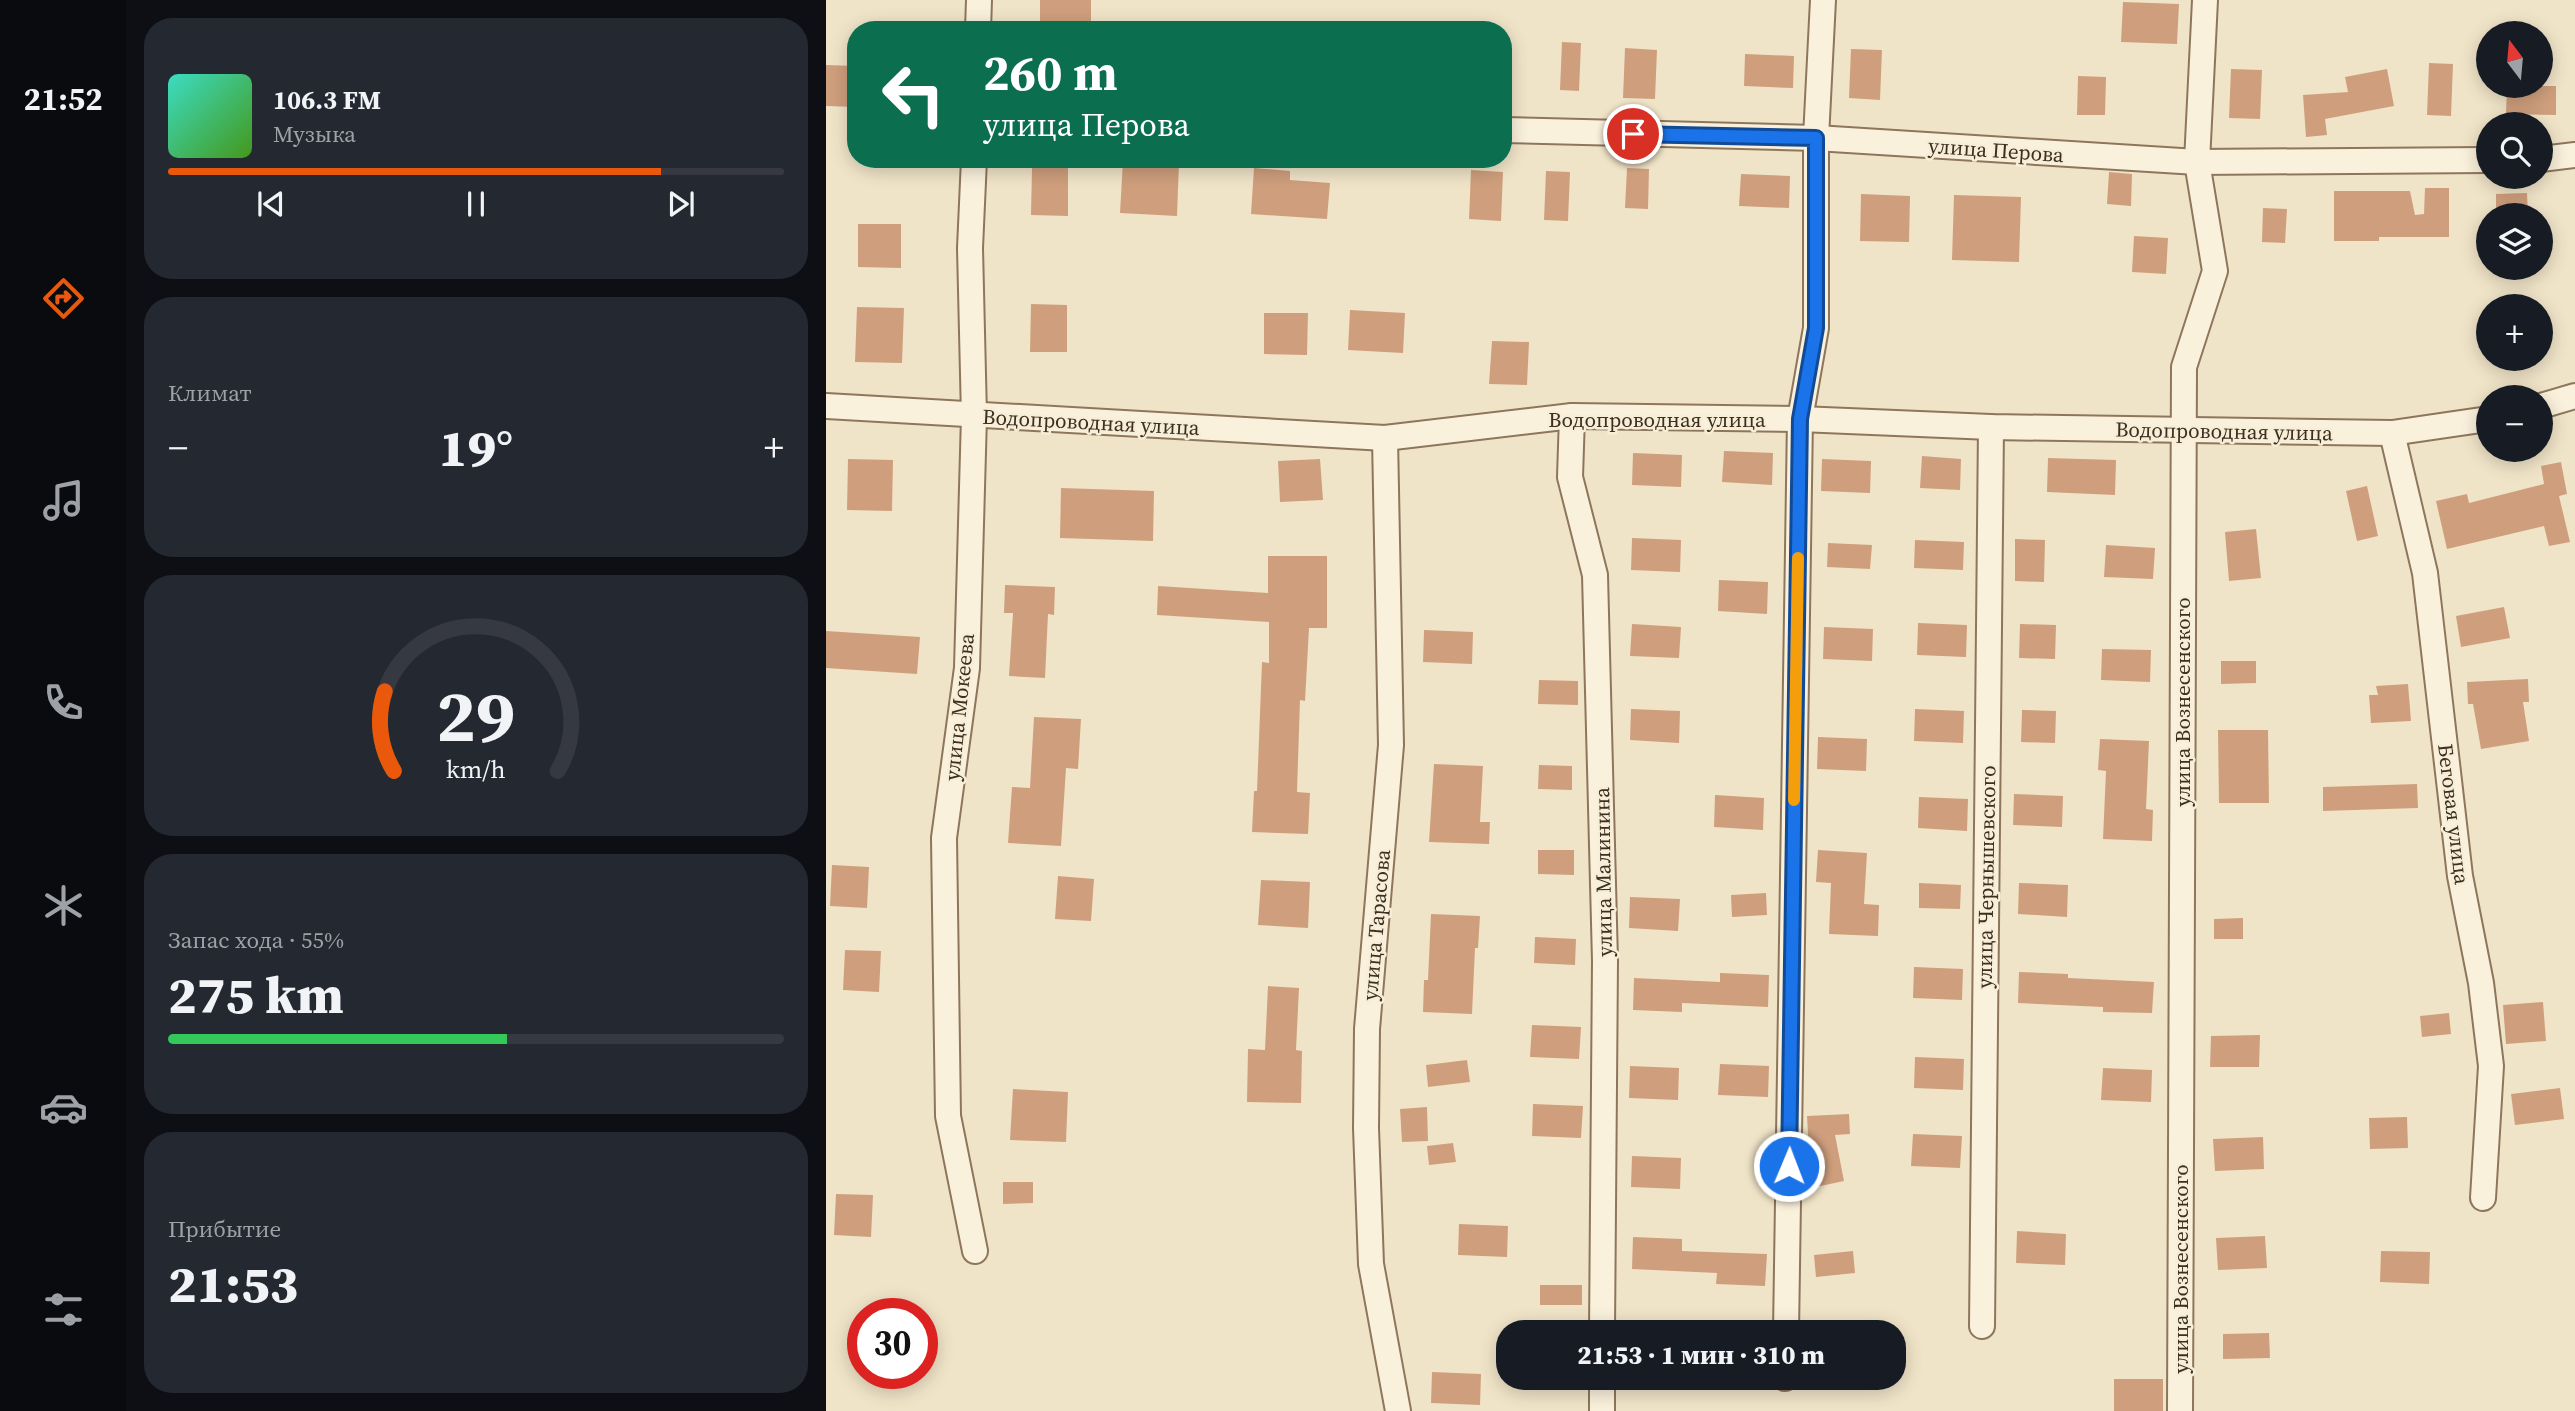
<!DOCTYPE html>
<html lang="ru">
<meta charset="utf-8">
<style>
:root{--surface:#171b24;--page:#242831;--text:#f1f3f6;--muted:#9ea1a6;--line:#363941;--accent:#ea580c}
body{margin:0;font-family:"Source Serif 4",serif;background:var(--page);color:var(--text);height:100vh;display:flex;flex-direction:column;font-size:26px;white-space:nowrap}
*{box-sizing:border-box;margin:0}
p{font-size:23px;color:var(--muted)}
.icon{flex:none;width:38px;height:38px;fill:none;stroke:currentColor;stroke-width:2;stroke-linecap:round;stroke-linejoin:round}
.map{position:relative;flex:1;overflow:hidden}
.panel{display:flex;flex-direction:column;gap:18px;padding:18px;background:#0d0f14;width:700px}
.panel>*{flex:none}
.banner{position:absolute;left:21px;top:21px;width:665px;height:147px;border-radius:28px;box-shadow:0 4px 18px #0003;background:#0b6e4f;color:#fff;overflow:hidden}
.needle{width:46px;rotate:344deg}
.buttons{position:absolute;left:1650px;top:21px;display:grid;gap:14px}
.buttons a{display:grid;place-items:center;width:77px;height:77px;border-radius:50%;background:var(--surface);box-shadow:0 4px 18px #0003;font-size:35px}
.speed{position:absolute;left:21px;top:1298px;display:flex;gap:14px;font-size:35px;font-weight:700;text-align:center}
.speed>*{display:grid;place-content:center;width:91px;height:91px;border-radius:50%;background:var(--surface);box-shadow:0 4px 18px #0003;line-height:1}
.speed .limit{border:10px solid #d22;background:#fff;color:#111}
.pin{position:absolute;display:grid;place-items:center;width:60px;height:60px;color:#fff;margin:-30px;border:4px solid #fff;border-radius:50%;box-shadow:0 2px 7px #0007}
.me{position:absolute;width:77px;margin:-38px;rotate:1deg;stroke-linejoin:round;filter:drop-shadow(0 0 5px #0008)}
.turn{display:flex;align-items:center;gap:24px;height:147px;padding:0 21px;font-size:32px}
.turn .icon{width:91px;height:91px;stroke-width:2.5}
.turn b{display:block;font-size:49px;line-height:60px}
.big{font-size:52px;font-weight:800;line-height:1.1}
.panel .widget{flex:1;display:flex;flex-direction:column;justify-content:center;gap:10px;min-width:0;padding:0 24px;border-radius:28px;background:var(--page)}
.panel .dial{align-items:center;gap:0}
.dial svg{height:182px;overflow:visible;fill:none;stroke:var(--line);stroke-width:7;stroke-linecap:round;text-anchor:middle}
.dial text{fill:var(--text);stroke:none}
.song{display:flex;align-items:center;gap:21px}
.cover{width:84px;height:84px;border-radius:10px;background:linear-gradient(135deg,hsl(170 70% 55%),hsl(100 70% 35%))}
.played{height:7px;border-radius:4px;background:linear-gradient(90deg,var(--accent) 80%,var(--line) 80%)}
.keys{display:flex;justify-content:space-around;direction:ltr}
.heat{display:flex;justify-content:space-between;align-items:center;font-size:38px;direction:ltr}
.charge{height:10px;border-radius:5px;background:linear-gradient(90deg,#34c759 55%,var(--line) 0)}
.trip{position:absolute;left:670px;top:1320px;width:410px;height:70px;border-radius:28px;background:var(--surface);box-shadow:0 4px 18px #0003;font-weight:800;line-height:70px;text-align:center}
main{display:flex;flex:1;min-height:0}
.menu{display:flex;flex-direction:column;width:126px;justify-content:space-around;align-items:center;background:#090b0e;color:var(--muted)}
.menu .icon{width:49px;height:49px}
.menu .on{color:var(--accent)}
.menu b{font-size:32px;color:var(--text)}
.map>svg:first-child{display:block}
</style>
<main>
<nav class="menu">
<b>21:52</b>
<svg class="icon on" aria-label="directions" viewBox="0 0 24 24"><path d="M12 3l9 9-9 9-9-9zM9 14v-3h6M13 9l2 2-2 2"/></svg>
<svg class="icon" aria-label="music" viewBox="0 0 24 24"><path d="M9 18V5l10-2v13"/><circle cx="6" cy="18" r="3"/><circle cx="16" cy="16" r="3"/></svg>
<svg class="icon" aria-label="phone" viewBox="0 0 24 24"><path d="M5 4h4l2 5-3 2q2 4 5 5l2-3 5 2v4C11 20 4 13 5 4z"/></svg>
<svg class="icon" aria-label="climate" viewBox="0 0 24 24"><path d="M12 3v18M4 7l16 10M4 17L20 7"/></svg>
<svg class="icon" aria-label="car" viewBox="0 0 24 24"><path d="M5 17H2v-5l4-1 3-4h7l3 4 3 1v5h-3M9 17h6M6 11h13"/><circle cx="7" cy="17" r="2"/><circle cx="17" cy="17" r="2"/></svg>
<svg class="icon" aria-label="filters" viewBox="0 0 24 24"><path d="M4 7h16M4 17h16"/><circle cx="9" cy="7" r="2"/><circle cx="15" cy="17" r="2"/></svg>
</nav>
<section class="panel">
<div class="widget">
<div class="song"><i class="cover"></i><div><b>106.3 FM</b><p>Музыка</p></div></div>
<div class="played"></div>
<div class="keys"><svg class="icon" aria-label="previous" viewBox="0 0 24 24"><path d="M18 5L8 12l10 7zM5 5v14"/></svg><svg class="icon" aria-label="pause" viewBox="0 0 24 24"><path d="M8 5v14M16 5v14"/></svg><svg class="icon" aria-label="next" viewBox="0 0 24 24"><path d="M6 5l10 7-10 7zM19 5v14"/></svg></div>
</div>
<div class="widget"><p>Климат</p>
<div class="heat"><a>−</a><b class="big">19°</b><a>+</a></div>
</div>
<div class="widget dial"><svg viewBox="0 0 100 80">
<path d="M14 69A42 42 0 1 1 86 69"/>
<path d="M14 69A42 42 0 0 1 10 34" stroke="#ea580c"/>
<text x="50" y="56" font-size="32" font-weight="700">29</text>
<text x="50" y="72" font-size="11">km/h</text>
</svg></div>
<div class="widget"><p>Запас хода · 55%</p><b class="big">275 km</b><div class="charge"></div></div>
<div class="widget"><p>Прибытие</p><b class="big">21:53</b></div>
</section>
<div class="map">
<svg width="1749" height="1411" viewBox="0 0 1749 1411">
<rect width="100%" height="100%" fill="#f0e4c8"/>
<g fill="#cf9f7d">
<rect x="214" y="0" width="51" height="30"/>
<polygon points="1297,2 1353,4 1351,44 1295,42"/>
<polygon points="736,42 755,43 753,91 734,90"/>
<polygon points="799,48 831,50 829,99 797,98"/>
<polygon points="1025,49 1056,50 1054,100 1023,98"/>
<polygon points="919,54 968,56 967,88 918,86"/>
<polygon points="1603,63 1627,64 1625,116 1601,115"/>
<polygon points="0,65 30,66 30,107 0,106"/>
<polygon points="1405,69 1436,70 1434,119 1403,118"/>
<polygon points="1561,69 1568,106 1499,119 1501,135 1480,137 1477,95 1522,92 1519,77"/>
<polygon points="1252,76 1280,77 1279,115 1251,115"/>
<polygon points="1681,86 1730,86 1730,115 1680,114"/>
<polygon points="297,160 353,163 351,216 294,213"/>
<polygon points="206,168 242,168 242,216 205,215"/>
<polygon points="428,168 464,171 464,180 504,183 501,219 425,214"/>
<polygon points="801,168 823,169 822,209 799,208"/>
<polygon points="645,170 677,172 675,221 643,219"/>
<polygon points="720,171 744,172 742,221 718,220"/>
<polygon points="1283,172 1306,174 1305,206 1281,204"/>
<polygon points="915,174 964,176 963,208 913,206"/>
<polygon points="1599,188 1623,188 1623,237 1553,237 1553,241 1508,241 1508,191 1584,191 1589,215 1598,214"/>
<polygon points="1701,193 1702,215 1670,215 1670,194"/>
<polygon points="1035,194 1084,196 1083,242 1034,241"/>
<polygon points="1128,195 1195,197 1193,262 1126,260"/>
<polygon points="1437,208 1461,209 1459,243 1436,242"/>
<polygon points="32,224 75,224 75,268 32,267"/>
<polygon points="1308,236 1342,238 1340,274 1306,272"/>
<polygon points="205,304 241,305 241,352 204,352"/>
<polygon points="31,307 78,308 76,363 29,362"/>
<polygon points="524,310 579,313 577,353 522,350"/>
<polygon points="438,313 482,313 481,355 438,354"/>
<polygon points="666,341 703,342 701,385 663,384"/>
<polygon points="898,451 947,453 946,485 896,482"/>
<polygon points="807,453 856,455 855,487 806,485"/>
<polygon points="1096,456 1135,459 1134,490 1094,488"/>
<polygon points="1222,458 1290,460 1289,495 1221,492"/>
<polygon points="22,459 67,460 66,511 21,510"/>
<polygon points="494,459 497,500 454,502 452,461"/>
<polygon points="996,459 1045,461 1044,493 995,491"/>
<polygon points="1735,462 1741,494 1733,496 1744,542 1723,546 1718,526 1621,549 1610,501 1641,494 1643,503 1718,484 1715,466"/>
<polygon points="1541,486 1552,536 1531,541 1520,491"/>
<polygon points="235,488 328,491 327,541 234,538"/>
<polygon points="1430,529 1435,578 1403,581 1399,532"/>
<polygon points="806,538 855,540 854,572 805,570"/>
<polygon points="1189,539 1219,540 1218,582 1189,581"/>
<polygon points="1089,540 1138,542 1137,570 1088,568"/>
<polygon points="1002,543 1046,545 1044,569 1001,567"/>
<polygon points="1280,545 1329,548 1327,579 1278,577"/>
<polygon points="442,556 501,556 501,628 483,628 479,701 474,700 471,792 484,793 482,834 426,832 428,791 431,791 436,662 443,663 443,622 331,615 332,586 442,593"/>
<polygon points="893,580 942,582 941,614 892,611"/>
<polygon points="179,585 229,587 228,615 222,614 219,678 183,676 187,613 178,613"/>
<polygon points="1678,607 1684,638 1635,647 1630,616"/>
<polygon points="1092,623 1141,625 1140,657 1091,655"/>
<polygon points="806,624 855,627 853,658 804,656"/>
<polygon points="1194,624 1230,625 1229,659 1193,658"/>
<polygon points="998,627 1047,629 1046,661 997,659"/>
<polygon points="598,630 647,632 646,664 597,662"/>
<polygon points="0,631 94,637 91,674 0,668"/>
<polygon points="1276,649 1325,650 1324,682 1275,680"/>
<polygon points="1395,661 1430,661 1430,683 1395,684"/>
<polygon points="1702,679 1703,702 1697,702 1703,741 1655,749 1647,704 1642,704 1641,682"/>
<polygon points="713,680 752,681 752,705 712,704"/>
<polygon points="1582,684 1585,721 1545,723 1543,695 1552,695 1550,686"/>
<polygon points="805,709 854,711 853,743 804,740"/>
<polygon points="1089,709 1138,711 1137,743 1088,741"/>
<polygon points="1196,710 1230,711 1229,743 1195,742"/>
<polygon points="208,717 255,719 252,769 240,768 235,846 182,843 186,787 204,788"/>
<polygon points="1392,730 1442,730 1443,803 1393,803"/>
<polygon points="992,737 1041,739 1040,771 991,769"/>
<polygon points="1274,739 1323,741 1320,809 1327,810 1326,841 1277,839 1280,771 1272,770"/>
<polygon points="608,764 657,766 654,822 664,822 663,844 603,842"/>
<polygon points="713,765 746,766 746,790 712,789"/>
<polygon points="1591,784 1592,808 1497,811 1497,787"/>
<polygon points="1188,794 1237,796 1236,827 1187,825"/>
<polygon points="889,795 938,798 937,830 888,827"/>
<polygon points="1093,797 1142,799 1141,831 1092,828"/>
<polygon points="712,850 748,850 748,875 712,874"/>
<polygon points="992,850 1041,853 1038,904 1053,905 1052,936 1003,934 1005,883 990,882"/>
<polygon points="6,865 43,867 41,908 4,906"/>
<polygon points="232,876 268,879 265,921 229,919"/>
<polygon points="435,880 484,882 482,928 432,925"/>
<polygon points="1093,883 1135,885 1134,909 1093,908"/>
<polygon points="1193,883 1242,885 1241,917 1192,914"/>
<polygon points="940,893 941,915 906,917 905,895"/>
<polygon points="804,897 854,899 852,931 803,928"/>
<polygon points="605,914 654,916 652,948 649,948 646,1014 597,1012 598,980 602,980"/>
<polygon points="1417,918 1417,939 1388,939 1388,919"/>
<polygon points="709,937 750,939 749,965 708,963"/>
<polygon points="19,950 55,951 53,992 17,990"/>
<polygon points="1088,967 1137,969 1136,1000 1087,998"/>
<polygon points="1193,972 1242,974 1242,978 1328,982 1326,1013 1277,1012 1277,1007 1192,1003"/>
<polygon points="894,973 943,975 942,1007 856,1003 856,1012 807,1010 808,978 894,982"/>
<polygon points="442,986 473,988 470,1050 476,1051 475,1103 421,1102 422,1049 439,1050"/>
<polygon points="1717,1002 1720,1041 1680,1044 1677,1005"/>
<polygon points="1623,1013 1625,1034 1596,1037 1594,1016"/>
<polygon points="706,1025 755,1027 753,1059 704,1057"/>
<polygon points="1434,1035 1433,1067 1384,1067 1385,1036"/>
<polygon points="1089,1057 1138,1059 1137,1090 1088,1088"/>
<polygon points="641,1060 644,1082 602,1087 600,1065"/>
<polygon points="894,1064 943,1066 942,1097 892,1095"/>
<polygon points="804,1066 853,1068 852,1100 803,1098"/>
<polygon points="1277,1068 1326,1070 1325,1102 1275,1100"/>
<polygon points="1734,1088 1738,1119 1689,1125 1685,1094"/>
<polygon points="187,1089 242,1092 240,1142 184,1140"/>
<polygon points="707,1104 757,1106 755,1138 706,1136"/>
<polygon points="601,1107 602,1141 576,1142 574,1109"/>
<polygon points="1023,1114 1024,1134 1009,1135 1018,1181 985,1188 981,1116"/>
<polygon points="1581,1117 1582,1148 1544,1149 1543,1118"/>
<polygon points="1087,1134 1136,1136 1134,1168 1085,1166"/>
<polygon points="1437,1137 1438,1169 1389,1171 1387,1139"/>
<polygon points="627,1143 630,1162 603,1165 601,1146"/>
<polygon points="806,1156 855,1158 854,1189 805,1187"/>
<polygon points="177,1182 207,1182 207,1203 177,1204"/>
<polygon points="10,1194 47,1195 45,1237 8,1235"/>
<polygon points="633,1224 682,1226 681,1257 632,1255"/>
<polygon points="1191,1231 1240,1234 1239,1265 1190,1263"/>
<polygon points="1439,1236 1441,1268 1392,1270 1390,1238"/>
<polygon points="807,1237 856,1239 856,1251 941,1254 939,1286 890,1284 891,1273 806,1269"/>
<polygon points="1027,1251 1029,1273 990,1277 988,1255"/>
<polygon points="1555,1251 1604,1252 1603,1284 1554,1282"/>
<rect x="714" y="1285" width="42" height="20"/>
<polygon points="1443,1333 1444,1358 1397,1359 1397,1334"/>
<polygon points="606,1372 655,1374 654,1405 605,1403"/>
<rect x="1288" y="1379" width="49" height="32"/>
</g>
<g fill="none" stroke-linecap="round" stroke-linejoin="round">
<defs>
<g id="minor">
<polyline points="152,30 153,0"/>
<polyline points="677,130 990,138 1371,162 1662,160"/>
<polyline points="148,159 144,248 148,416 141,668 118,838 122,1116 149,1251"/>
<polyline points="1715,159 1749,155"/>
<polyline points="0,406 559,438 746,416 974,419 1165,427 1566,433 1662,419"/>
<polyline points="1715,406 1749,396"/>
<polyline points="746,416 744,477 769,575 779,961 776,1332"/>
<polyline points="1566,433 1599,573 1634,876 1655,983 1665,1066 1657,1198"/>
<polyline points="559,438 565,745 541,1029 540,1128 545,1264 572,1411"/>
<polyline points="1156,1326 1165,427"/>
<polyline points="960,1332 974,419 990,328 990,138 997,0"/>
<polyline points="959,1378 959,1377"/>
<polyline points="776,1411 776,1377"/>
<polyline points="1354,1411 1358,367 1389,271 1371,162 1379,0"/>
</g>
</defs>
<use href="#minor" stroke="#8d765c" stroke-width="28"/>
<use href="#minor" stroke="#faf1dc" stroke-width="24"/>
</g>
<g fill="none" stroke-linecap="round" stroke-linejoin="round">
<defs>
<polyline id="route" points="807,134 990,138 990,328 974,419 963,1166"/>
</defs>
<use href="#route" stroke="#114b97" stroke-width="18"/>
<use href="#route" stroke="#1a73e8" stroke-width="12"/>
<polyline stroke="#f59e0b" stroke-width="12" points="968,800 972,558"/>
</g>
<g text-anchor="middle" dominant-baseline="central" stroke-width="5" stroke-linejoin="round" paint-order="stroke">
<g font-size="21" fill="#3d2e20" stroke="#f7eed8">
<text transform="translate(1170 150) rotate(4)">улица Перова</text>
<text x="831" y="419">Водопроводная улица</text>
<text transform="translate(265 422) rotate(3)">Водопроводная улица</text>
<text transform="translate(1398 431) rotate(1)">Водопроводная улица</text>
<text transform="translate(1356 702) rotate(-90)">улица Вознесенского</text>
<text transform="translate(133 707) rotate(-84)">улица Мокеева</text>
<text transform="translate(1628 814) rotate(83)">Беговая улица</text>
<text transform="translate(777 872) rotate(-91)">улица Малинина</text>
<text transform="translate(1160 877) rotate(-89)">улица Чернышевского</text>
<text transform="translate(550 925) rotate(-85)">улица Тарасова</text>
<text transform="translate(1354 1269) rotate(-90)">улица Вознесенского</text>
</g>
</g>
</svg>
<div class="buttons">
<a><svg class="needle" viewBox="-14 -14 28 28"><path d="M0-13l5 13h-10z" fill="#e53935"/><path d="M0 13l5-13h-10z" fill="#9ea1a6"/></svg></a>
<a><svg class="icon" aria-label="search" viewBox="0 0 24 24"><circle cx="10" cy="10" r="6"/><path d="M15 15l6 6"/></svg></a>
<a><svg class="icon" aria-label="layers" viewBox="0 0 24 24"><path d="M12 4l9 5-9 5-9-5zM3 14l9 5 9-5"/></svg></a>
<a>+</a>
<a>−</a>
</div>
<div class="speed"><div class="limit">30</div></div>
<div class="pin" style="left:807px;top:134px;background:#d93025"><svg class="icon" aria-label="arrive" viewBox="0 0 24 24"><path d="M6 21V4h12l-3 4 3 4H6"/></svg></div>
<svg class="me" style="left:963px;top:1166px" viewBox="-20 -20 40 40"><circle r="17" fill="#1a73e8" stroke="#fff" stroke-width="3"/><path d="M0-11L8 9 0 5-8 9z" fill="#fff"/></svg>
<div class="trip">21:53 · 1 мин · 310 m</div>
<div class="banner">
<div class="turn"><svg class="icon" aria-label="left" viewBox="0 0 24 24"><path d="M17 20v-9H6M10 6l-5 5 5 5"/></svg><div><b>260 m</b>улица Перова</div></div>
</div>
</div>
</main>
